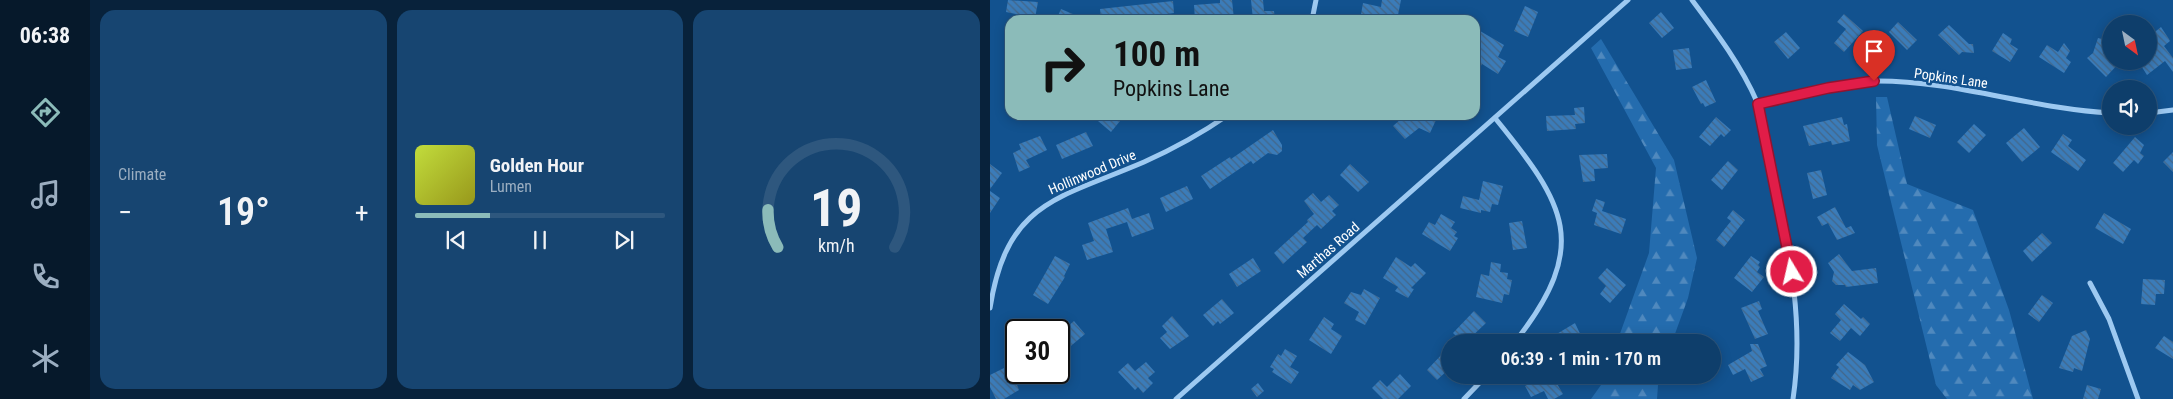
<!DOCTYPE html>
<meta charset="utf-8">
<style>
:root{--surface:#0e3e6b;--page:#174571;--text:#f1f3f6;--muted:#9baec1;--line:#2e577e;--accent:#8bbbb9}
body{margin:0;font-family:"Roboto Condensed",sans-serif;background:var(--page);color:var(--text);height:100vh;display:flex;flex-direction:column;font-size:19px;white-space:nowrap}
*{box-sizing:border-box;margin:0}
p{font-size:16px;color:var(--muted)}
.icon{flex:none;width:28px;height:28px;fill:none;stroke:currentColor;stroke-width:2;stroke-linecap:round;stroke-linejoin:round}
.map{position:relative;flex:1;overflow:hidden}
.side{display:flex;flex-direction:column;gap:10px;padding:10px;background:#08223b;width:900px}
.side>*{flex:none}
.top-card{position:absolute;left:15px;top:15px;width:475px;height:105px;border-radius:15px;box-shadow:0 2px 12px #0003,0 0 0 1px var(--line);background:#8bbbb9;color:#111;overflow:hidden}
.needle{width:32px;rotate:147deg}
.fabs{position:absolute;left:1112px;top:15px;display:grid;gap:10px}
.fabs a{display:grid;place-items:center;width:55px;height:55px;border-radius:50%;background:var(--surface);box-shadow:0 2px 12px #0003,0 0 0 1px var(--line);font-size:25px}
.speed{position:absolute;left:15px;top:319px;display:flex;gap:10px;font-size:25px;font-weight:700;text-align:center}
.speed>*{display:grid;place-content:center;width:65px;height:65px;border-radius:50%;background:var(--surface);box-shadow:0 2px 12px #0003,0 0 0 1px var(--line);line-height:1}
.speed .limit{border:2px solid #111;border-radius:8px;background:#fff;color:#111}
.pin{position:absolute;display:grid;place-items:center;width:42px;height:42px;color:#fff;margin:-51px -21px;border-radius:50% 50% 50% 0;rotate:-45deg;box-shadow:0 0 5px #0007}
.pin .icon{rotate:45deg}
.me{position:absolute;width:55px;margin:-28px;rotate:351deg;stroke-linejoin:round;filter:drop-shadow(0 0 4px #0008)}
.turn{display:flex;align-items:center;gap:18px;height:105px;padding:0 25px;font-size:22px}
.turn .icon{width:65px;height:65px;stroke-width:2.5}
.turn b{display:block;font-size:35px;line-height:42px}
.big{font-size:38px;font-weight:600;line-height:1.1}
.side .card{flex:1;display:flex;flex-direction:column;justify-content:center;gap:8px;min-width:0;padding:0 18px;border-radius:15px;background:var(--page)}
.side .dial{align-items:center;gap:0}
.dial svg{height:130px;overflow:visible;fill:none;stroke:var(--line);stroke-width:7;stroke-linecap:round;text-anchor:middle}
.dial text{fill:var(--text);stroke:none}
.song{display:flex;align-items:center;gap:15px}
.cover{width:60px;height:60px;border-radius:8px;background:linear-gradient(135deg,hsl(70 70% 55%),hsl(60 70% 35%))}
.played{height:5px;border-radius:2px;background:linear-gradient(90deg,var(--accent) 30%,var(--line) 30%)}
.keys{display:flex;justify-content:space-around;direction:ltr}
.heat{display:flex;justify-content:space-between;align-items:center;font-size:28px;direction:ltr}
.side .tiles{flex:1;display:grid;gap:10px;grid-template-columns:repeat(3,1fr)}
.trip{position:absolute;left:451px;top:334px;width:280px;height:50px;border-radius:25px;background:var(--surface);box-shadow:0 2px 12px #0003,0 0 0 1px var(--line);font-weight:600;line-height:50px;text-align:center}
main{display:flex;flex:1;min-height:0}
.dock{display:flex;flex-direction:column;width:90px;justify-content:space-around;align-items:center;background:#06192b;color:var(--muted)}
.dock .icon{width:35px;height:35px}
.dock .on{color:var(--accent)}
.dock b{font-size:22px;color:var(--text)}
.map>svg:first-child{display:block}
</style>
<main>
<nav class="dock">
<b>06:38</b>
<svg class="icon on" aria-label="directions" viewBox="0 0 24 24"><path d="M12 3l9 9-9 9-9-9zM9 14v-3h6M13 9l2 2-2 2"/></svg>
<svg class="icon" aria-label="music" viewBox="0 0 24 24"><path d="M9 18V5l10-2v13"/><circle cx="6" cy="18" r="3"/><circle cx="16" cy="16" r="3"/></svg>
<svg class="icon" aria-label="phone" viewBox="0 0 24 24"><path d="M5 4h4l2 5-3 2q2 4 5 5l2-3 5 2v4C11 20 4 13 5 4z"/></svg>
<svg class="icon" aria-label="climate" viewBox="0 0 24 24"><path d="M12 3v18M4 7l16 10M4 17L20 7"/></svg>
</nav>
<section class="side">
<div class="tiles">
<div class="card"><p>Climate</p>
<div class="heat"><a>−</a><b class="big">19°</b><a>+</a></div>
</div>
<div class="card">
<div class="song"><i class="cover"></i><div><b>Golden Hour</b><p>Lumen</p></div></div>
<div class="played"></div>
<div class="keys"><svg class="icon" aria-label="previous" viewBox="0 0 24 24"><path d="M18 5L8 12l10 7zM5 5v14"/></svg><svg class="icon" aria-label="pause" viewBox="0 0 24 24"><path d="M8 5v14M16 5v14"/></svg><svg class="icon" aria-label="next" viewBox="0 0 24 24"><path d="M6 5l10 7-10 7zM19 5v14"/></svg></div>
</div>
<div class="card dial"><svg viewBox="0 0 100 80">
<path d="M14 69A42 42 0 1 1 86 69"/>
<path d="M14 69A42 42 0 0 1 8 46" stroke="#8bbbb9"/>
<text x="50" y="56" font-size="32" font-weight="700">19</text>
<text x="50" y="72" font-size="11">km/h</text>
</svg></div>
</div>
</section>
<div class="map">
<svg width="1183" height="399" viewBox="0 0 1183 399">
<defs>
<pattern id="forest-firs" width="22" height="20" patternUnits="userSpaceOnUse" patternTransform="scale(1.25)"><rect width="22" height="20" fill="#246cae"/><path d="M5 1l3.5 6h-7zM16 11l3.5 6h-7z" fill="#5089be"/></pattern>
<pattern id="building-back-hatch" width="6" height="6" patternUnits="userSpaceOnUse" patternTransform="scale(1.25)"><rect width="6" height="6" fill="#3b7cb9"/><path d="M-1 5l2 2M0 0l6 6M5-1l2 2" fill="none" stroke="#436688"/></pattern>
</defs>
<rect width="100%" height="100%" fill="#12528f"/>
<g fill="url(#forest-firs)">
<polygon points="611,39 684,160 707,258 698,298 682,342 627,342 659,253 666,168 601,48"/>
<polygon points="886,97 897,97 917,184 983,210 1019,310 1043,399 957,399 946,385 887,145"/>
<polygon points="615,375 671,375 668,385 667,399 601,399 611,385"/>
</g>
<g fill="url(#building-back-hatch)">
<polygon points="18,0 48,2 45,18 16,12"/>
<polygon points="230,0 242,0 244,19 205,20 204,5 230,3"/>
<polygon points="261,0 273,0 274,11 284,11 285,20 263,20"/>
<polygon points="392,0 411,0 407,20 370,20 373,3 391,7"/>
<polygon points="183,1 184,13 177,14 178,20 111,20 110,9"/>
<polygon points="535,6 548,12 538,37 524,31"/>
<polygon points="71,9 97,20 66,20"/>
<polygon points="671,12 684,28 672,38 659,23"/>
<polygon points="854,14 873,31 854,52 844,43 856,29 847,22"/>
<polygon points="908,22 927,40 917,50 899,32"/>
<polygon points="959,25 979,44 983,44 984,53 972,52 969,55 948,35"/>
<polygon points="1171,27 1179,39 1180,41 1174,46 1183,58 1183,72 1175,61 1157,75 1148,61 1159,61 1159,56 1164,52 1159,45 1164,40 1161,35"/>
<polygon points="485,28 514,45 508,57 516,61 508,74 492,64 485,76"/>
<polygon points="796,32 810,48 798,59 784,42"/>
<polygon points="1013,33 1022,39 1020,44 1028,49 1020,62 1002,51"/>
<polygon points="1108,38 1117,40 1114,48 1121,51 1121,61 1131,61 1116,77 1097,58 1103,53"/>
<polygon points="1074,43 1080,51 1076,58 1081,62 1074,73 1049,57 1057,45 1068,52"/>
<polygon points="699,48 702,68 686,70 683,50"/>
<polygon points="716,80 726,102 715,107 713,103 711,104 702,87"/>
<polygon points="594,107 595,123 585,124 586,129 557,131 556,116 585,115 584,108"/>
<polygon points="113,115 135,115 121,132 108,121"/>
<polygon points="421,115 435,115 446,120 440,133 429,128 415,139 403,126 412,118 419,121"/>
<polygon points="925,116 946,125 940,138 919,129"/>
<polygon points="726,117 741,130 734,137 731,134 720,146 709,137"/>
<polygon points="852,117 854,125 857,124 860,141 842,145 841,141 819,146 813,126"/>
<polygon points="984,124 996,135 979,153 967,142"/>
<polygon points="1034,128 1050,147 1032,162 1016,143"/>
<polygon points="283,130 292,145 292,151 287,155 278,153 263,164 261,161 220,189 211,176 240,157 241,159"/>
<polygon points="96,132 103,146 72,159 66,145"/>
<polygon points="1073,134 1082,140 1078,146 1096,160 1088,171 1061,152"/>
<polygon points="50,136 57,150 36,160 40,167 29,172 23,153 31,149 29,144"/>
<polygon points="1145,137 1154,145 1150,153 1154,156 1148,164 1144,160 1133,172 1123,163"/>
<polygon points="1183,152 1183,172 1173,162"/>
<polygon points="617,154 618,168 604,169 605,181 593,182 589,155"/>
<polygon points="738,161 748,170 732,190 721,180"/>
<polygon points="0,164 12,173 0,189"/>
<polygon points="360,164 379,182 368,192 350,175"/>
<polygon points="831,170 837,195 823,199 817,173"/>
<polygon points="493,181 513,186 508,205 502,204 500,212 491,210 491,213 470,208 473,196 489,200"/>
<polygon points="197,186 203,199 176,212 170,198"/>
<polygon points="0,191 10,198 0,213"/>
<polygon points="323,193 331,202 339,195 349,205 342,211 346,215 331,229 327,225 313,238 317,242 293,264 284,253 318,222 317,220 324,214 314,201"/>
<polygon points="606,199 615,202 612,211 636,219 631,234 604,225 607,213 602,211"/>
<polygon points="845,207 856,228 861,226 865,233 847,240 838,223 832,226 827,217"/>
<polygon points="138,208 142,219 159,213 164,229 142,237 137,222 116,229 123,252 97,260 92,245 104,241 98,223"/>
<polygon points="743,210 755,220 734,247 726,240 741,221 737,218"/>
<polygon points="1114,213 1141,229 1133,244 1105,228"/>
<polygon points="451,214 465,222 461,228 467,232 464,236 468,238 460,251 432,234 439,222 445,225"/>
<polygon points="532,221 537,248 523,250 519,223"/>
<polygon points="1052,233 1062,243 1042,262 1033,251"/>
<polygon points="849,254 862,271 886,268 888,283 856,287 855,285 846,285 842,281 844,272 838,263"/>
<polygon points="65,256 80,264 74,276 75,277 58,304 43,295"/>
<polygon points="761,256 770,262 768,265 770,267 767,272 774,277 762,292 744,278"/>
<polygon points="406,257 421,267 425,263 436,273 421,288 424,289 418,298 405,291 408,287 393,278"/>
<polygon points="263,258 271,271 247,287 239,274"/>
<polygon points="501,262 511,264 510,272 518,273 517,279 522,280 519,295 514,294 512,303 486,297 491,274 499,276"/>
<polygon points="617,268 636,285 620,303 610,294 616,286 608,278"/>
<polygon points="1153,279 1175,280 1174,294 1166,294 1165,305 1151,304"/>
<polygon points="374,289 390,298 375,325 365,320 369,312 354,303 361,292 371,295"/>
<polygon points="1052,295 1063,303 1049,322 1038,314"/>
<polygon points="232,299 244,313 230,324 228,321 223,326 213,315"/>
<polygon points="769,301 772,309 768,311 778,334 765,339 751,308"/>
<polygon points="854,304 871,319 873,317 880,324 870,336 861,328 850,341 840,333 851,320 845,314"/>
<polygon points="484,311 496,323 476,342 472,342 463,333"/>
<polygon points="182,316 199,336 180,349 170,338 177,332 172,326"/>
<polygon points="334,317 344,324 341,329 352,336 341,354 319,340"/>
<polygon points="84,321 95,334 69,356 69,334"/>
<polygon points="585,323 594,342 579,342 577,339 569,342 565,335"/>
<polygon points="1096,330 1100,339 1092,371 1084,368 1083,372 1069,368 1082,336"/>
<polygon points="1174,336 1183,342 1183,359 1165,348"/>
<polygon points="760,344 768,344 777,366 770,369 774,376 761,382 755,369 743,375 738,365 762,351"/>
<polygon points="295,349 307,356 300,367 309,372 301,384 282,372 284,369 280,367 288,354 291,356"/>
<polygon points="455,351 460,356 460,368 447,380 437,370"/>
<polygon points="26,352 26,366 21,369 29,390 14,399 6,399 0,387 0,375 18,366 14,358"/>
<polygon points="858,352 875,365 884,382 870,390 863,385 860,390 841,378 849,367 846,365"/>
<polygon points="156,362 165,372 158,378 163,383 153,393 148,387 145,390 128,372 138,363 145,371"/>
<polygon points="410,374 421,386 408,399 393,399 382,388 390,380 397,387"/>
<polygon points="555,375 562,375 573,394 564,399 558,399 554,391 541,397 535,386"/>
<polygon points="268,383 274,391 267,397 261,389"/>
<polygon points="1097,385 1111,389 1108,399 1093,399"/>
</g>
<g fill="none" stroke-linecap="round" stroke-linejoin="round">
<g stroke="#9dc9f1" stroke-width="5">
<path d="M702 0C726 32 751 65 767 102 776 121 778 149 782 169 798 247 815 319 803 399"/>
<polyline points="322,20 326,0"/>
<path d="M769 105C806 95 845 82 884 81 965 80 1041 109 1121 113"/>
<polyline points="1159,113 1183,110"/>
<path d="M505 118C576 205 601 245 525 342"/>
<polyline points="1100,283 1119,319 1148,399"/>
<path d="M0 308C17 201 68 199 154 162 183 149 212 133 238 115"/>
<polyline points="186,399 638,0"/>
<polyline points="474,399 497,375"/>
</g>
</g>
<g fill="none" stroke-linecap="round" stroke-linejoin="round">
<defs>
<polyline id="route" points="802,272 768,104 838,88 884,81"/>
</defs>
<use href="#route" stroke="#92132f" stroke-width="12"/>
<use href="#route" stroke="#e11d48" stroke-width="9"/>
</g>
<g text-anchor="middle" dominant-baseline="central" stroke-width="5" stroke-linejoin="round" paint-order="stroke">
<g font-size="14" fill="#fff" stroke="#12528f">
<text transform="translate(961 78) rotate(8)">Popkins Lane</text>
<text transform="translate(102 172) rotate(-23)">Hollinwood Drive</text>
<text transform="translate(338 250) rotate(-41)">Marthas Road</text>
</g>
</g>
</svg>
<div class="fabs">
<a><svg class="needle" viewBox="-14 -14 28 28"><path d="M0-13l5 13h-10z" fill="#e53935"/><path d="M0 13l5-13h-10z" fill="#9baec1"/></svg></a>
<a><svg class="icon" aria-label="sound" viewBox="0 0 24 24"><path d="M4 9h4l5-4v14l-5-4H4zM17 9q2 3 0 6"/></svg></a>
</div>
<div class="speed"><div class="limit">30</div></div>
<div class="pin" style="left:884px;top:81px;background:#d93025"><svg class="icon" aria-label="arrive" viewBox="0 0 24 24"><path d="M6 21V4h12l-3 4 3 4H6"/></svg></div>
<svg class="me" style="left:802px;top:272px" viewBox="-20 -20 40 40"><circle r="17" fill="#e11d48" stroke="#fff" stroke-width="3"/><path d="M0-11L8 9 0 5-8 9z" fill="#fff"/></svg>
<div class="trip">06:39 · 1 min · 170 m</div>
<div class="top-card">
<div class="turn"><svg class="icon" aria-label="right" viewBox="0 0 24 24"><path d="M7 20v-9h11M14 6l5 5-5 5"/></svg><div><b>100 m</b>Popkins Lane</div></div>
</div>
</div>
</main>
